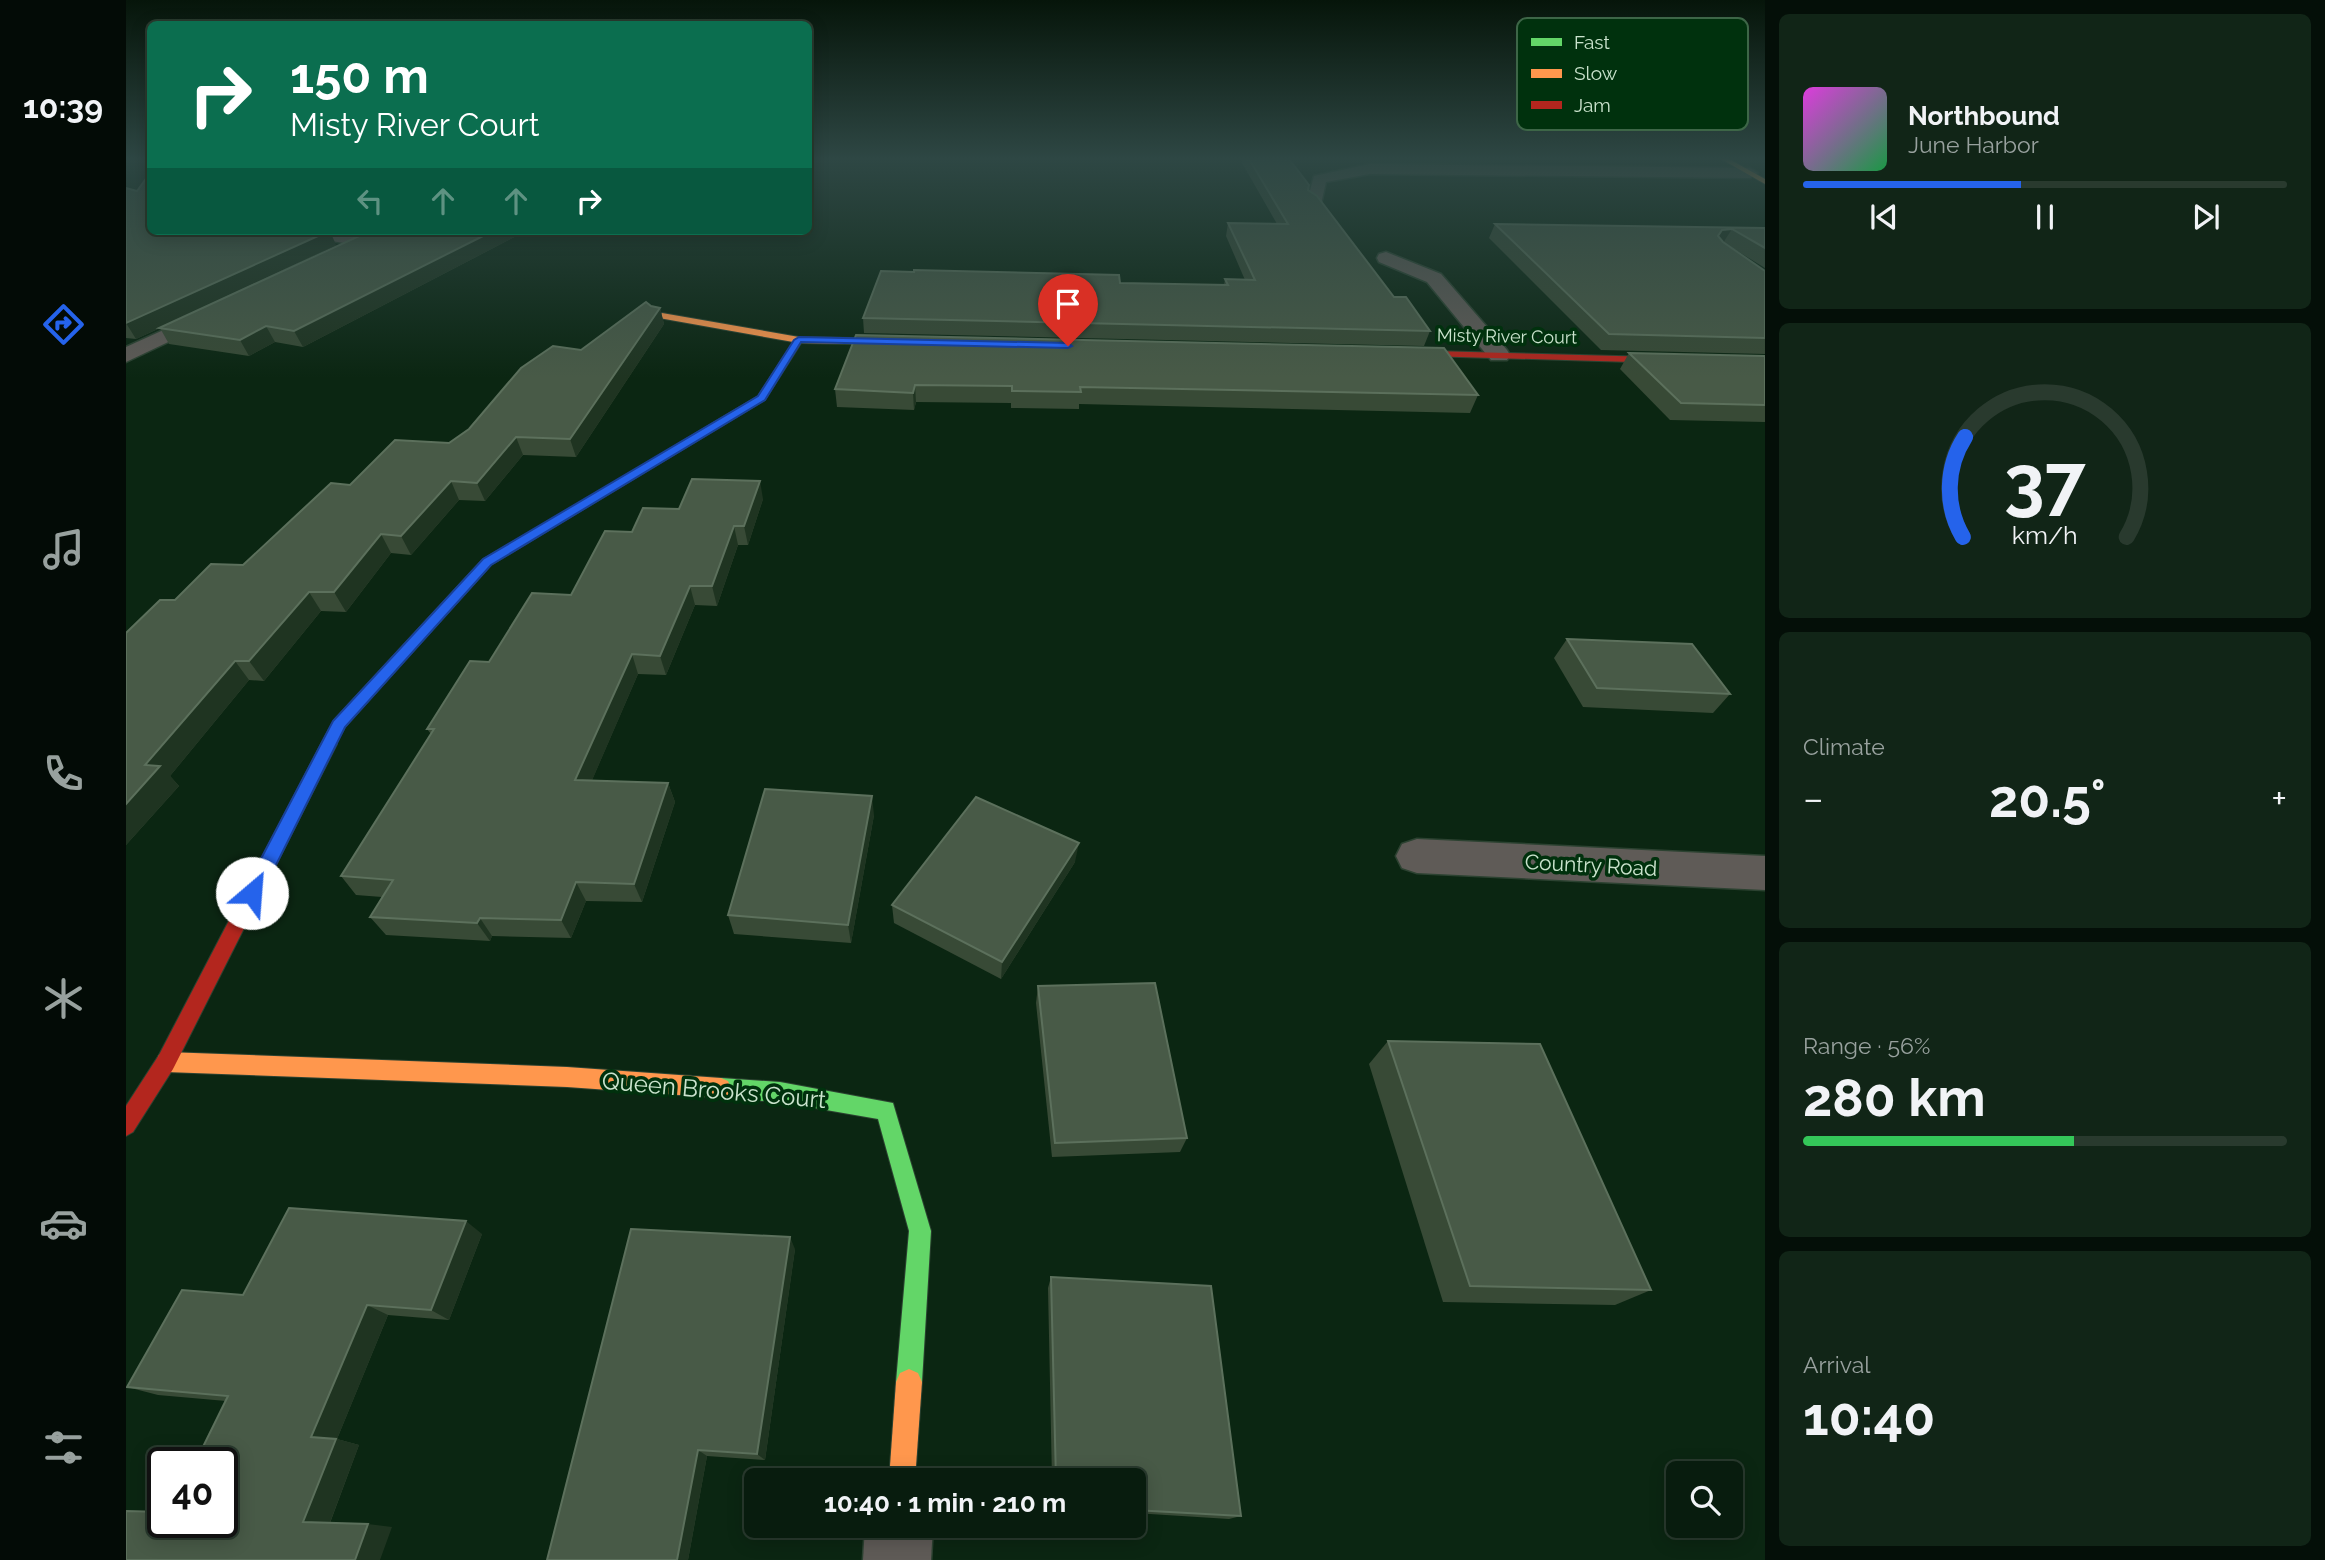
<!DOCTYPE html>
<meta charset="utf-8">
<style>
:root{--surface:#081c0e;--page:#112517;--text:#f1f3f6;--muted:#98a19e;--line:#293a2e;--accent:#2563eb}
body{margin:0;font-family:Raleway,sans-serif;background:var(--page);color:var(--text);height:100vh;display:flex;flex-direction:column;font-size:26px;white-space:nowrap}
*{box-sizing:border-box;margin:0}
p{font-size:23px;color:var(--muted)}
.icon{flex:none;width:38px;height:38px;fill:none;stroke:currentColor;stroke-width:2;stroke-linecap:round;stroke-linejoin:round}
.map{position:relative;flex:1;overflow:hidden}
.side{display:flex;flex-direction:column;gap:14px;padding:14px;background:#040f08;width:560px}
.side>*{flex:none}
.hud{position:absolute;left:21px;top:21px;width:665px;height:214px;border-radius:10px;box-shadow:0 4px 18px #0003,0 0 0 2px var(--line);background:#0b6e4f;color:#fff;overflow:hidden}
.controls{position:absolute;left:1540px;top:1461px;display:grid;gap:14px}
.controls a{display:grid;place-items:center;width:77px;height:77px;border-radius:10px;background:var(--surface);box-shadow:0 4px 18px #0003,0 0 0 2px var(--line);font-size:35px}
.speed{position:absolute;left:21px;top:1447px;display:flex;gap:14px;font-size:35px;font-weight:700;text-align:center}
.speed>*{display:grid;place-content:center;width:91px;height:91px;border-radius:50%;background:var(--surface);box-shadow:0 4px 18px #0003,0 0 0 2px var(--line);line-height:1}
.speed .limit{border:4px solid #111;border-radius:10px;background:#fff;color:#111}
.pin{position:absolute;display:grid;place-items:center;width:60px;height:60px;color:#fff;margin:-72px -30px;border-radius:50% 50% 50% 0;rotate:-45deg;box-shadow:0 0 7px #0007}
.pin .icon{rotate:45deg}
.me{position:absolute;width:77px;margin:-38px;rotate:27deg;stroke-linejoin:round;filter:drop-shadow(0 0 5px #0008)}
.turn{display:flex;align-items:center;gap:24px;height:147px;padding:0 28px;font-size:32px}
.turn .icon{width:91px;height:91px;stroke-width:2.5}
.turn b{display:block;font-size:49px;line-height:60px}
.lanes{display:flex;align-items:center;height:66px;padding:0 28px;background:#0003;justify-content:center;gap:35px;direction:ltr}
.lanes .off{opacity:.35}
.big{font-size:52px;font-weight:700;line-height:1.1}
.side .widget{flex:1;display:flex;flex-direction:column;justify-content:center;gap:10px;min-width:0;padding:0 24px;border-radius:10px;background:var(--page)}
.side .dial{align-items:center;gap:0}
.dial svg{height:182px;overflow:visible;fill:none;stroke:var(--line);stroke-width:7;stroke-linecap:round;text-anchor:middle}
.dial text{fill:var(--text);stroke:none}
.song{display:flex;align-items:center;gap:21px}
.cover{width:84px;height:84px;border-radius:10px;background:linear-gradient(135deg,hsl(300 70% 55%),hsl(140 70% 35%))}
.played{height:7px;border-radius:4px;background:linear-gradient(90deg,var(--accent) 45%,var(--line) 45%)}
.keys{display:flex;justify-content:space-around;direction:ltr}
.heat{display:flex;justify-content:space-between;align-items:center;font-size:38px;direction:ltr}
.charge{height:10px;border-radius:5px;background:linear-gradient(90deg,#34c759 56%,var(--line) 0)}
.trip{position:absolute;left:618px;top:1468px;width:402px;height:70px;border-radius:10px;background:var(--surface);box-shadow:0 4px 18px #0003,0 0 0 2px var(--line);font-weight:700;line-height:70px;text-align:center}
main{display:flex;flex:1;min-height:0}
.dock{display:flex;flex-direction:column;width:126px;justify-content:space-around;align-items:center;background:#030b06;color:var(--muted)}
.dock .icon{width:49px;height:49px}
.dock .on{color:var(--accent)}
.dock b{font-size:32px;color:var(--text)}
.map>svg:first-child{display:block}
</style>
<main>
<nav class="dock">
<b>10:39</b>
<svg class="icon on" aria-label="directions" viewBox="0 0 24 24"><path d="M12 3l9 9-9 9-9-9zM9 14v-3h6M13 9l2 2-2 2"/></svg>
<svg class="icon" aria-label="music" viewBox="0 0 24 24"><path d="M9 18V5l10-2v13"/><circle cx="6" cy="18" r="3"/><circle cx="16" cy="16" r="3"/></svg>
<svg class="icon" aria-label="phone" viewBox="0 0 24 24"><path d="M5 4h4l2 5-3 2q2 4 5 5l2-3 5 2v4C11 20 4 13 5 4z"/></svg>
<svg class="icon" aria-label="climate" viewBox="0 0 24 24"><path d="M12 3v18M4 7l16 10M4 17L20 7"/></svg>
<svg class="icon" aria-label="car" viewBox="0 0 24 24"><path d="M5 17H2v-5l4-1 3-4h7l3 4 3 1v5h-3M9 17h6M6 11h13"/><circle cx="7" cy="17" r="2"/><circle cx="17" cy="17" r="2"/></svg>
<svg class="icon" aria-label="filters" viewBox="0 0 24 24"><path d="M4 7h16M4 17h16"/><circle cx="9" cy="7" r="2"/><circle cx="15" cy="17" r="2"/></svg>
</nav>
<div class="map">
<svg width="1639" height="1560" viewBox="0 0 1639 1560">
<rect width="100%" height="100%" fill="#0b2612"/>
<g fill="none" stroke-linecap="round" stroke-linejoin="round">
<defs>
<g id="street">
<polygon points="1244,164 1624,168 1632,173 1624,178 1244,174 1200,182 1195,204 1189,206 1181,201 1188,176"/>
<polygon points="165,231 207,231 243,237 246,241 237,246 174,236"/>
<polygon points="1260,252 1315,274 1381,350 1384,355 1381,360 1365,360 1301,282 1253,262 1251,258 1253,254"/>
<polygon points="86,308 93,310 96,314 93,318 0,362 0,347"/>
<polygon points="1291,839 1639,856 1639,890 1291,873 1276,868 1270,856 1276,844"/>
<polygon points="739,1526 807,1526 805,1560 737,1560"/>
</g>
<g id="fast">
<polygon points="429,518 435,522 433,524 365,565 219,727 208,748 198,748 195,744 208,720 357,559"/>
<polygon points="595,1078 654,1082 767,1103 805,1231 796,1382 792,1391 783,1395 774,1391 770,1382 783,1231 752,1119 654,1102 595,1098 588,1095 585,1088 588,1081"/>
</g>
<g id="slow">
<polygon points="1595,159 1603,159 1639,179 1639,184"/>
<polygon points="536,313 673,337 780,339 784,342 780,345 673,343 533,318 532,316"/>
<polygon points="40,1052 441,1067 595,1078 602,1081 605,1088 602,1095 595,1098 441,1087 40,1072 33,1069 30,1062 33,1055"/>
<polygon points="783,1369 792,1373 796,1382 789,1480 763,1480 770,1382 774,1373"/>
</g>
<g id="jam">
<polygon points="670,338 677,340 639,400 433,524 425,524 425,520 632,396"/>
<polygon points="1270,350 1639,360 1639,366 1267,355 1267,351"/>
<polygon points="203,739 211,744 47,1069 7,1132 0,1136 0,1106 33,1055 195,744"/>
</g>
</defs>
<use href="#street" stroke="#2c4231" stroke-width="3"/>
<use href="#fast" stroke="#2c4231" stroke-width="2"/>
<use href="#slow" stroke="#2c4231" stroke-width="2"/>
<use href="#jam" stroke="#2c4231" stroke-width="2"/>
<use href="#street" fill="#5f5b57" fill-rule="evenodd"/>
<use href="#fast" fill="#63d668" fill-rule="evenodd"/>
<use href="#slow" fill="#ff974d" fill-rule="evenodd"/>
<use href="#jam" fill="#b3261e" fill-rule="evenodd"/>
</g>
<g fill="#384a36">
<polygon points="1117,159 1163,159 1182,190 1268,297 1304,331 1298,346 738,333 737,318 994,283 1098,285 1099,279 1119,280 1100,236 1102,223 1151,224 1116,163"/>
<polygon points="0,188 210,245 80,307 244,231 400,231 177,347 149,342 123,356 43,344 34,328 10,339 0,338"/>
<polygon points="1369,224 1639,228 1639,268 1605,247 1639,271 1639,354 1475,350 1363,238"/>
<polygon points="525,306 534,308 538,324 450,457 397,455 359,501 333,500 285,555 265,553 220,612 195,611 138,681 123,680 44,776 53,786 0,845 0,633 49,600 117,565 224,485 323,443 455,350"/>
<polygon points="730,335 1352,395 1344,413 953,404 953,409 885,408 885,403 790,402 788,410 711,407 709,389"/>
<polygon points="1503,353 1639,356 1639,422 1544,420 1494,369"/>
<polygon points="637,499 622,545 612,545 591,606 569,605 540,675 512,674 466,780 542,783 549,802 516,902 460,901 445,938 366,936 364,941 260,935 244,917 256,897 230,895 215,876 305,734 301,729 363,662 445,595 506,532"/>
<polygon points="1441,639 1604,694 1587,713 1457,707 1428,658"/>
<polygon points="748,815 725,943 608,934 602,915"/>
<polygon points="949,862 875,979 768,923 766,905"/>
<polygon points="912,986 1061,1138 1054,1152 926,1157 910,1003"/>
<polygon points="1262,1041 1525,1290 1489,1305 1317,1302 1243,1064"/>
<polygon points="356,1234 323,1320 262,1315 211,1439 233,1445 204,1523 266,1527 96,1522 100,1401 32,1395 1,1387"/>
<polygon points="669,1249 639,1460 581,1456 562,1560 421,1560"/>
<polygon points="925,1277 1115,1516 1103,1519 1008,1513 1008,1480 926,1480 922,1288"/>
</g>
<g fill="#1f3421">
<polygon points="1606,229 1597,243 1588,244 1596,230"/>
<polygon points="204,231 210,245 10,339 0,323"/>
<polygon points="367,231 400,231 177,347 168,331"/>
<polygon points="534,308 538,324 450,457 444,439"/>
<polygon points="140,326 149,342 123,356 114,340"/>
<polygon points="789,385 790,402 788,410 787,393"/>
<polygon points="390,437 397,455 359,501 351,483"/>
<polygon points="325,481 333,500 285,555 275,536"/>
<polygon points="634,481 637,499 622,545 618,526"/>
<polygon points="608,526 612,545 591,606 586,586"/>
<polygon points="255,534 265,553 220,612 208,592"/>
<polygon points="564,586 569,605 540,675 534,656"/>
<polygon points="183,592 195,611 138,681 123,661"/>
<polygon points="506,654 512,674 458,799 449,780"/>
<polygon points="109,661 123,680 44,776 53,786 0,845 0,804 19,765"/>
<polygon points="542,783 549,802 516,902 508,884"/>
<polygon points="746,796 748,815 725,943 722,925"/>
<polygon points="953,843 949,862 875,979 876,962"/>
<polygon points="450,882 460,901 445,938 435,920"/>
<polygon points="354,918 366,936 364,941 351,923"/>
<polygon points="340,1221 356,1234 323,1320 305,1310"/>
<polygon points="664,1237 669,1249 639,1460 631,1454"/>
<polygon points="241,1305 262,1315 211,1439 233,1445 203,1525 177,1522 185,1437"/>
<polygon points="572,1450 581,1456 562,1560 551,1560"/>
<polygon points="242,1524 266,1527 254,1560 229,1560"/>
</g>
<g fill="#485a47" stroke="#5c705c" stroke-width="2">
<polygon points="1123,159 1163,159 1183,185 1182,190 1191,196 1268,297 1280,297 1304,331 737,318 755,271 788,272 788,270 993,275 994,283 1102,285 1099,279 1129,280 1102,223 1162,224"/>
<polygon points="24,173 24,231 203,231 0,323 0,188 11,191"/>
<polygon points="1369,224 1639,228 1639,248 1606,229 1596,230 1592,236 1597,242 1639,271 1639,338 1483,334"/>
<polygon points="244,231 367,231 168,331 140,326 114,340 33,328"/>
<polygon points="520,302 525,306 534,308 444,439 390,437 351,483 325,481 275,536 255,534 208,592 183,592 123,661 109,661 19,765 34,766 0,804 0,633 34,600 49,600 85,564 117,565 205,483 224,485 269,440 323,443 343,429 395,368 427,346 455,350"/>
<polygon points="730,335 1318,348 1352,395 954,387 955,392 886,391 886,386 789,385 787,393 709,389"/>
<polygon points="1503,353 1639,356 1639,405 1555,403"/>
<polygon points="566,479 634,481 618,526 608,526 586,586 564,586 534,656 506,654 449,780 542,783 508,884 450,882 435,920 354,918 351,923 244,917 267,880 215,876 308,729 301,729 344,661 363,662 406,593 445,595 479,531 506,532 517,508 553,509"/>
<polygon points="1441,639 1566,644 1604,694 1471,688"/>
<polygon points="639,789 746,796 722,925 602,915"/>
<polygon points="850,797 953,843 876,962 766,905"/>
<polygon points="1029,983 1061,1138 929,1143 912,986"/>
<polygon points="1262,1041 1414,1044 1525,1290 1344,1286"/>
<polygon points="163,1208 340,1221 305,1310 241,1305 185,1437 210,1439 177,1522 242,1524 229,1560 0,1560 0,1511 37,1512 37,1522 96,1522 96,1463 69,1463 102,1396 1,1387 56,1290 117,1295"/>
<polygon points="505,1229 664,1237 631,1454 572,1450 551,1560 421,1560"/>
<polygon points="925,1277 1085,1286 1115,1516 1008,1510 1008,1480 930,1480"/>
</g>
<linearGradient id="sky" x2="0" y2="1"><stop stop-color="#06150a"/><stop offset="0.42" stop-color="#2e4744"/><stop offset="1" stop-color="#2e4744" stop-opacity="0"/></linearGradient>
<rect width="1639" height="378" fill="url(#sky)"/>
<polygon fill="#2563eb" stroke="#184099" stroke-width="2" points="673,337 942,343 946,346 942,348 675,342 639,400 365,565 219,727 133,899 126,901 120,899 117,893 207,721 357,559 632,396 668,340"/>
<g text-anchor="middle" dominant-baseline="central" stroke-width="7" stroke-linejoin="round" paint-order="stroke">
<g font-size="18" fill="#cae3cd" stroke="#00310d">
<text transform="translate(1381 336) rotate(1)">Misty River Court</text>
</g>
<g font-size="21" fill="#cae3cd" stroke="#00310d">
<text transform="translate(1465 865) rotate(3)">Country Road</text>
</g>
<g font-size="24" fill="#cae3cd" stroke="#00310d">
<text transform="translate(588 1090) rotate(5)">Queen Brooks Court</text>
</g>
</g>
<rect x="1391" y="18" width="231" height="112" rx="10" fill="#00310d" stroke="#3d6647" stroke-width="2"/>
<rect x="1405" y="38" width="31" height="8" fill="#63d668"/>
<rect x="1405" y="69" width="31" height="9" fill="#ff974d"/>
<rect x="1405" y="101" width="31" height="8" fill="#b3261e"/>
<g font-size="19" fill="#cae3cd">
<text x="1448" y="49">Fast</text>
<text x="1448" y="80">Slow</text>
<text x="1448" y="112">Jam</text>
</g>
</svg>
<div class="controls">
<a><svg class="icon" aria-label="search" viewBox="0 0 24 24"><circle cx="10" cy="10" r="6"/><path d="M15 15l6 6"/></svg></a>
</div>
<div class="speed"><div class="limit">40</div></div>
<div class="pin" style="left:942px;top:346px;background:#d93025"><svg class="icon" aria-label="arrive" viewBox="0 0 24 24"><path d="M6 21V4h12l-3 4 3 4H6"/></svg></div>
<svg class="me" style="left:126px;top:893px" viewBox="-20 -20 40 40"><circle r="19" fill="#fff"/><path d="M0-13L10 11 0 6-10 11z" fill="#2563eb"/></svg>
<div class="trip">10:40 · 1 min · 210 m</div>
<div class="hud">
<div class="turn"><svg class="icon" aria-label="right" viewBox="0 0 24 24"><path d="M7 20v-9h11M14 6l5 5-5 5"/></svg><div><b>150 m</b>Misty River Court</div></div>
<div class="lanes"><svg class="icon off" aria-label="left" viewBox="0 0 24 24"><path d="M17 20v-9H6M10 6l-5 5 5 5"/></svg><svg class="icon off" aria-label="ahead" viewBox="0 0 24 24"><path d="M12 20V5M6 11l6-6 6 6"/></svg><svg class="icon off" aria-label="ahead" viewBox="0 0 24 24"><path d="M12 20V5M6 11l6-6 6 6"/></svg><svg class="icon" aria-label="right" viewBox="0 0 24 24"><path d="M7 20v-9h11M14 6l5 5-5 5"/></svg></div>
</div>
</div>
<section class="side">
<div class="widget">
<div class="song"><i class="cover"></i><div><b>Northbound</b><p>June Harbor</p></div></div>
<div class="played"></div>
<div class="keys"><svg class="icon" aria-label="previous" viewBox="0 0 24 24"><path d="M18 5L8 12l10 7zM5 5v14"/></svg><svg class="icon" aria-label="pause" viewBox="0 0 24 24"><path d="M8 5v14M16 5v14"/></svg><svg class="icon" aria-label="next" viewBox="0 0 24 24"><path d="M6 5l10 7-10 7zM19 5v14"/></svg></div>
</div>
<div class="widget dial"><svg viewBox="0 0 100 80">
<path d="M14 69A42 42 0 1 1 86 69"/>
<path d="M14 69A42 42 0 0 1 15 25" stroke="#2563eb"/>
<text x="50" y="56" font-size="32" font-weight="700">37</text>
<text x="50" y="72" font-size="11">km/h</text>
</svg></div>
<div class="widget"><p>Climate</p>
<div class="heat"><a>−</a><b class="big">20.5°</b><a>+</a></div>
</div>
<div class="widget"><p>Range · 56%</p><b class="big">280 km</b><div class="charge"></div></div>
<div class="widget"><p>Arrival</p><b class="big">10:40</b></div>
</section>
</main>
